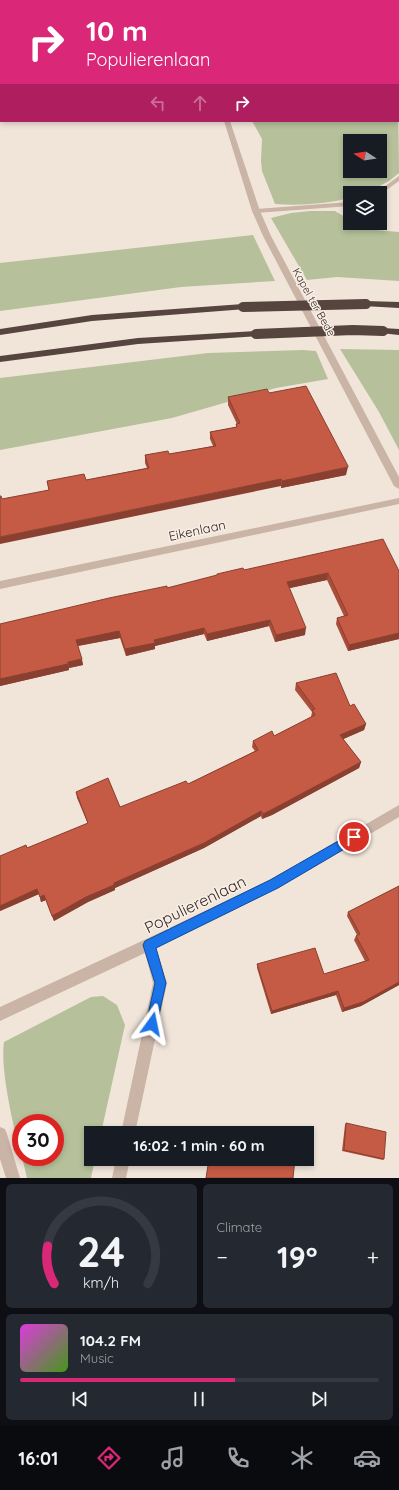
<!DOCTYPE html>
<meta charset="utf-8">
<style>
:root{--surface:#171b24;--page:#242831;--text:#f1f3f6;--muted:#9ea1a6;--line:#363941;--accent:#db2777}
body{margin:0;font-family:Quicksand,sans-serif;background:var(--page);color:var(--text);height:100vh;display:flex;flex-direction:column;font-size:15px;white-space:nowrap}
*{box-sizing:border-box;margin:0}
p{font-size:13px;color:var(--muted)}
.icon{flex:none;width:22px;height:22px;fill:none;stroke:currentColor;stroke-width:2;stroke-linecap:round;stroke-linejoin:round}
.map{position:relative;height:1178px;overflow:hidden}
.panel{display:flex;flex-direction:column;gap:6px;padding:6px;background:#0d0f14;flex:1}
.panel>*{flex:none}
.top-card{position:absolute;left:0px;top:0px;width:399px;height:122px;box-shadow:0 2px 6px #0003;background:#db2777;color:#fff;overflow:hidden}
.needle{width:26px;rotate:282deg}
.fabs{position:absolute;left:343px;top:134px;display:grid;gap:8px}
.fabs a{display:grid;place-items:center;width:44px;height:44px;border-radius:0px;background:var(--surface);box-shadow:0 2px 6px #0003;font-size:20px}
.speed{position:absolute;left:12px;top:1114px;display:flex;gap:8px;font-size:20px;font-weight:700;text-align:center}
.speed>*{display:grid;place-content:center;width:52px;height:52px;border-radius:50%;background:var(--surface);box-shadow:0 2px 6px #0003;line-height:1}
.speed .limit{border:6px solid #d22;background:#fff;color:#111}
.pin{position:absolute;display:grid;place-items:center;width:34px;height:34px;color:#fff;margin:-17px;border:2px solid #fff;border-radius:50%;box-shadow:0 1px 4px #0007}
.me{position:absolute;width:44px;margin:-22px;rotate:12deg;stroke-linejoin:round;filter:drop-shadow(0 0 3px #0008)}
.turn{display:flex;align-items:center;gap:14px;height:84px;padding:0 20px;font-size:18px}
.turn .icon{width:52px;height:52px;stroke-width:2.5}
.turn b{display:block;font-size:28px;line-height:34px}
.lanes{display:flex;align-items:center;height:38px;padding:0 20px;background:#0003;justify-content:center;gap:20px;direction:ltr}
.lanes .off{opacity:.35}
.big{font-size:30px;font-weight:700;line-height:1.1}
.panel .tile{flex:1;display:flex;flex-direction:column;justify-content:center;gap:6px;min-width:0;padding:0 14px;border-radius:6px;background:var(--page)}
.panel .dial{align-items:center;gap:0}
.dial svg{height:104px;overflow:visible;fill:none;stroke:var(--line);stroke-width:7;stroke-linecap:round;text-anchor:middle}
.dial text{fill:var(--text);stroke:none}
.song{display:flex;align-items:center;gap:12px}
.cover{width:48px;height:48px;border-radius:6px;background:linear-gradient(135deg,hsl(300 70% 55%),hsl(100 70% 35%))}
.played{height:4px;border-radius:2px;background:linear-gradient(90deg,var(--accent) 60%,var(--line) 60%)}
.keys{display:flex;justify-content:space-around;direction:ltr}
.heat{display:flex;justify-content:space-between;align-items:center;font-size:22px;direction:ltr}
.panel .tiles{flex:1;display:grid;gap:6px;grid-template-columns:1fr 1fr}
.tile:last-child{grid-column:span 2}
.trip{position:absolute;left:84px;top:1126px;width:230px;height:40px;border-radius:0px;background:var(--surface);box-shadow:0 2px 6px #0003;font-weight:700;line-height:40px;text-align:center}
.tab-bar{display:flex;height:64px;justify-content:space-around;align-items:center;background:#090b0e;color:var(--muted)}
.tab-bar .icon{width:28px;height:28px}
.tab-bar .current{color:var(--accent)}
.tab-bar b{font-size:18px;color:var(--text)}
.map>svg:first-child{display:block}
</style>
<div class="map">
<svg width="399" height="1178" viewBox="0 0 399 1178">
<rect width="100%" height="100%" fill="#f1e5da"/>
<g fill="#b6c09a" fill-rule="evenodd">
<path d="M398 91 399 173 389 181 366 193H350V198C325 204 300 206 275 204L262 171 261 161 262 139 252 121H398ZM350 141H380V171H350Z"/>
<polygon points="310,211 335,211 350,220 350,223 355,223 364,229 399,232 399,281 337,277 307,280 271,218 291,213"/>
<polygon points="253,235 275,281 181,287 0,311 0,263"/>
<polygon points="340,349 399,350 399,450 379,412"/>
<polygon points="303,350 316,351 328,379 276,388 172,418 0,450 0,378 208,353"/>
<path d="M103 996 117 1005 125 1025 101 1133H91V1159H95L91 1178H27L22 1157H55V1123H21V1155C13 1125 0 1069 4 1042L91 997Z"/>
</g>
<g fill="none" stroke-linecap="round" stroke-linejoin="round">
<polyline stroke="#b59d90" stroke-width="1.5" stroke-dasharray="1 1" stroke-linecap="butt" points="0,41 1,39"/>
<g fill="#c9b4a6" fill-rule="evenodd">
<polygon points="399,176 399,181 381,194 376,193"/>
<polygon points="350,202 350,206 256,213 252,211 256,209"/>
</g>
<g fill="#c9b4a6" fill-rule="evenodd">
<polygon points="168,0 174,0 175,1 169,1"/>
<polygon points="224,121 230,121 260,211 271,236 399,477 399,489 394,486 263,236 252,211"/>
<polygon points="399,498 399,504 0,589 0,581"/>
<polygon points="399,805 399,817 278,888 156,948 167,983 135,1133 121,1133 153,983 145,953 0,1021 0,1007 144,940 270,880"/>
<polygon points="0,1127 5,1129 7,1134 20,1178 6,1178 0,1159"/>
<polygon points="116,1159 130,1159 126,1178 112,1178"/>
</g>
<g fill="#56443e" fill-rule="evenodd">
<polygon points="366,301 399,302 399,308 363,306 361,304 363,302"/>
<polygon points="243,304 248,307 246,309 92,321 0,335 0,329 92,315"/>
<polygon points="383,328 399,329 399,335 380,333 378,331"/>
<polygon points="256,331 261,334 259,336 138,344 0,362 0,356 138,338"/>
</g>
<g stroke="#56443e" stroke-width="10">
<polyline points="243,307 366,304"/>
<polyline points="256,334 353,330 383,331"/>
</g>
</g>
<g fill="#a94e3a">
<polygon points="269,393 346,475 281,488 281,486 2,499 49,491 47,481 86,480 147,468 145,463 145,455 169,454 213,446 210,439 210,432 236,427 236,424 237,424 228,405 228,397"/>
<polygon points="244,570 399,571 399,639 348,651 336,624 337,618 344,616 327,580 289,588 305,635 275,642 269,626 207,641 204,634 155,646 155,649 126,656 120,638 78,646 83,665 69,668 69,670 0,686 0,624 167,588"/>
<polygon points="296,683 350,706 366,724 364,730 343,739 361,762 359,768 272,815 262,819 261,816 204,848 115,888 115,890 88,902 54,921 46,900 41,902 39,894 0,911 0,856 27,848 88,824 77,798 76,792 120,807 188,784 255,751 252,747 253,741 274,736 311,717 312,712 295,690"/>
<polygon points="399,886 399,985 361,1006 342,1012 336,995 271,1014 257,968 257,964 324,974 365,961 354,940 356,936 357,935 347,916 348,912"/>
<polygon points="346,1123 384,1159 383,1160 342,1151 345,1125"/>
</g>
<g fill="#8a4030">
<polygon points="348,467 346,475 281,488 282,481"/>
<polygon points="281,479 281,486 0,544 0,537"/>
<polygon points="328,573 327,580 286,589 287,582"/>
<polygon points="270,620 269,626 207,641 207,634"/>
<polygon points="204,628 204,634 155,646 155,649 126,656 125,649 154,640"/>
<polygon points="306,628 305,635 275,642 276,635"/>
<polygon points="119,631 120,638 77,646 76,640"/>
<polygon points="399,633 399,639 348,651 349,645"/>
<polygon points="82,659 83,665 69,668 68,662"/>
<polygon points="68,664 69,670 0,686 0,679"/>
<polygon points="366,724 364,730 339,741 340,735"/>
<polygon points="361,762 359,768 272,815 262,819 263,814"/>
<polygon points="261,811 261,816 204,848 115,888 115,890 88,902 54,921 52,916 86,897 114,883"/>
<polygon points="37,889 39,894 0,911 0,906"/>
<polygon points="44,895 46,900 41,902 40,897"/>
<polygon points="399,982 399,985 361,1006 342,1012 344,1008"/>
<polygon points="338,991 336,995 271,1014 272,1011"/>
</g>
<g fill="#c55b44" stroke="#8a4030">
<rect x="325" y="0" width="49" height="1"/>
<polygon points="306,386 348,466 348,467 282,481 281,479 0,537 0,496 1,496 2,499 49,490 47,481 84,474 86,480 149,468 145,455 168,451 169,454 216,446 210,432 237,427 236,424 240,423 228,397 267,389 269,393"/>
<polygon points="383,539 399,571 399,633 349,645 337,618 348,615 328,573 287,582 306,628 276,635 270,620 207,634 204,628 154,640 155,643 125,649 119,631 76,640 82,659 68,662 68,664 0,679 0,624 109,598 167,586 167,588 217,575 217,574 243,568 244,570"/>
<polygon points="336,673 350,706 354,704 366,724 340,735 361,762 273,809 263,814 261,811 204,843 114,883 114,885 86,897 52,916 44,895 40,897 37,889 0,906 0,856 26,845 27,848 88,823 76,792 108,778 120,807 186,781 188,784 258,750 253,741 272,731 274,736 315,715 312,710 315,709 296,683"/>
<polygon points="399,886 399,982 363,1002 344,1008 338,991 272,1011 257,964 315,948 324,974 369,960 356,936 360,934 348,912"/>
<polygon points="346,1123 386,1132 384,1159 344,1150"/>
<polygon points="214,1128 237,1133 213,1133"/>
<polygon points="209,1159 295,1159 293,1178 206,1178"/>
</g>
<polygon fill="#1a73e8" stroke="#114b97" points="354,832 358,834 360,837 358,841 278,888 156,948 166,983 156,1028 152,1030 147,1028 146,1024 155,983 143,945 145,941 270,880"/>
<g text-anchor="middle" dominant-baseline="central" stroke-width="3" stroke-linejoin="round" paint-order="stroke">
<g font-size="11" fill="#352a27" stroke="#f9efe6">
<text transform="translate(314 302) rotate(61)">Kapel ter Bede</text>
</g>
<g font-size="13" fill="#352a27" stroke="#f9efe6">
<text transform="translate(197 530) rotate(-12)">Eikenlaan</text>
</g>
<g font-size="16" fill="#352a27" stroke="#f9efe6">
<text transform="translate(195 904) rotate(-26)">Populierenlaan</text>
</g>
</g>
</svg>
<div class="fabs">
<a><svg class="needle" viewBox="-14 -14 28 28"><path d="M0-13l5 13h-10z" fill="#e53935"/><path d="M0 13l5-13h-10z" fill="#9ea1a6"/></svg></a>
<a><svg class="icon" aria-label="layers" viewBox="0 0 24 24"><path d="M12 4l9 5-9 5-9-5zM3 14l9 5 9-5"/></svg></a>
</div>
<div class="speed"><div class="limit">30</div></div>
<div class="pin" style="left:354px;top:837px;background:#d93025"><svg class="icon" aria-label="arrive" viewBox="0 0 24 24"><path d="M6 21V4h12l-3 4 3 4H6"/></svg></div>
<svg class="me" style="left:152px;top:1024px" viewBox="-20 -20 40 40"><path d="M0-17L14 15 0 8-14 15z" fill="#1a73e8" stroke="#fff" stroke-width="4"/></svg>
<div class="trip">16:02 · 1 min · 60 m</div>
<div class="top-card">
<div class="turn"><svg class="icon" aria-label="right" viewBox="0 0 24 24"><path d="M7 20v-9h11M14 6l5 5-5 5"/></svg><div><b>10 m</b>Populierenlaan</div></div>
<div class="lanes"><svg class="icon off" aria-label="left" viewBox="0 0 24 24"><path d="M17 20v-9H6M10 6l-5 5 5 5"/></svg><svg class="icon off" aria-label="ahead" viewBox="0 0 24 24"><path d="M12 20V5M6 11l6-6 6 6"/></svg><svg class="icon" aria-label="right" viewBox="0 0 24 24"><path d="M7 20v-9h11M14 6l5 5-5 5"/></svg></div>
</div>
</div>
<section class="panel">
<div class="tiles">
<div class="tile dial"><svg viewBox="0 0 100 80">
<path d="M14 69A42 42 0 1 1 86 69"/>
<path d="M14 69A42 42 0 0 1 9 40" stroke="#db2777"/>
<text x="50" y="56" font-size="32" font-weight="700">24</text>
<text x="50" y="72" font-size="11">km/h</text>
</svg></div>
<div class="tile"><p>Climate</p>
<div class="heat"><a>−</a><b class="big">19°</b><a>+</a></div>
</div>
<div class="tile">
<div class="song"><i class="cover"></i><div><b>104.2 FM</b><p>Music</p></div></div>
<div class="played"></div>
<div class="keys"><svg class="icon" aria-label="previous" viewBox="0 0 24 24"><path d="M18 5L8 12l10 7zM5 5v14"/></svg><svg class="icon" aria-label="pause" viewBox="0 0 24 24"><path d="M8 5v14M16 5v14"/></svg><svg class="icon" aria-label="next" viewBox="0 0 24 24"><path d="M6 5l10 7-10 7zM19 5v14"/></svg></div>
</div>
</div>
</section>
<nav class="tab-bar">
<b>16:01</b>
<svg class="icon current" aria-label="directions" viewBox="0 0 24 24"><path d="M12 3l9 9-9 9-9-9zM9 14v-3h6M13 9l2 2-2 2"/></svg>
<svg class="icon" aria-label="music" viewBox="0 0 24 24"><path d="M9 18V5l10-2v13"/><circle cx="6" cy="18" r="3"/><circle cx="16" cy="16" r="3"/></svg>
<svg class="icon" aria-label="phone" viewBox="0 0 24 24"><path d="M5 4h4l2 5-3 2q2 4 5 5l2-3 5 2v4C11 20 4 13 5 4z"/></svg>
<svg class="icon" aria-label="climate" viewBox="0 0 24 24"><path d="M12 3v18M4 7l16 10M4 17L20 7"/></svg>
<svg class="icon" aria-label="car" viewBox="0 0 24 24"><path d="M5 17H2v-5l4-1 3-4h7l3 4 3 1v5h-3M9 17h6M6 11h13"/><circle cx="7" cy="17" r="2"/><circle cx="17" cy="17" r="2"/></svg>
</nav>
